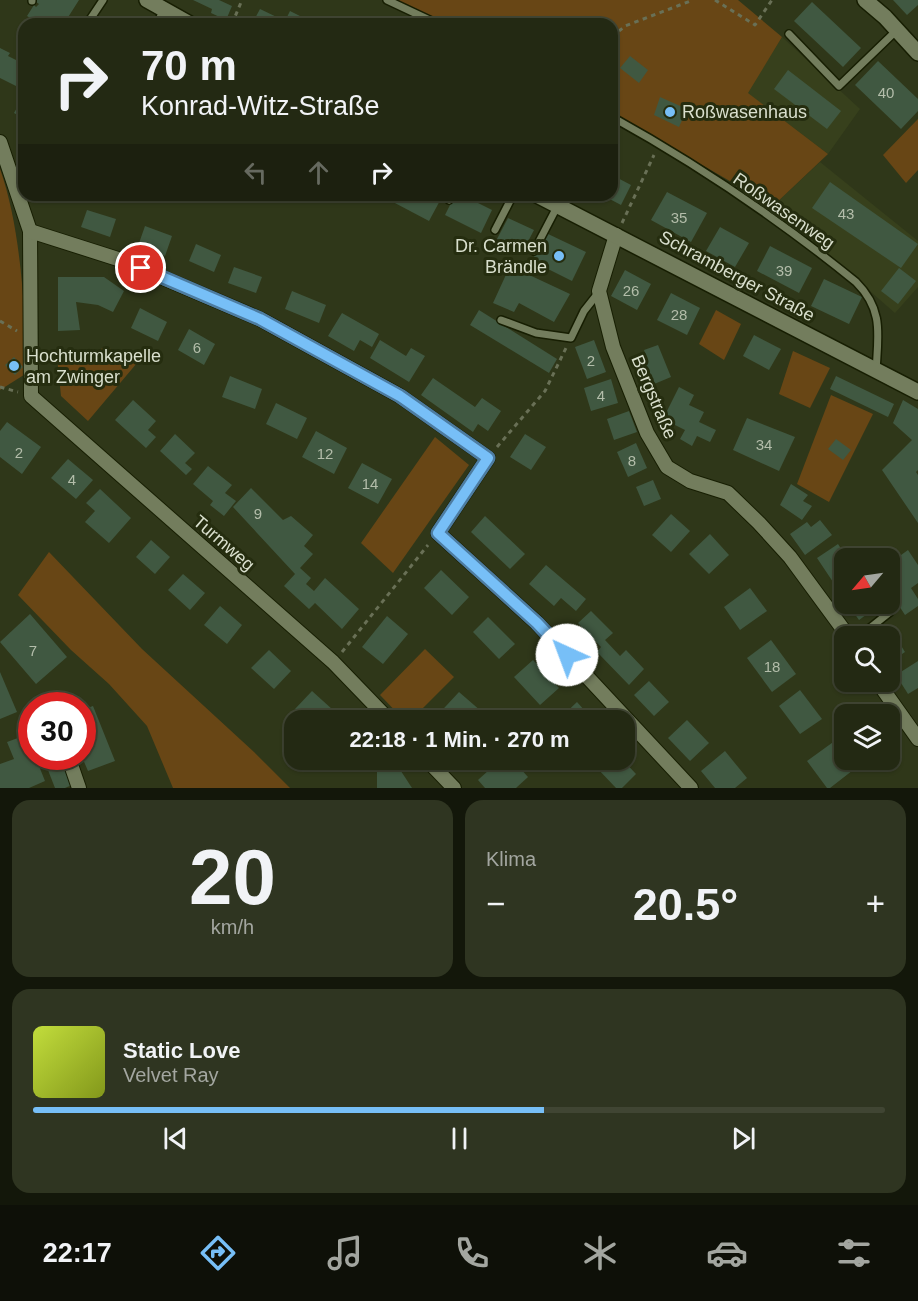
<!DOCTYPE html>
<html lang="de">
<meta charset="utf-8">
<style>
:root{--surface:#232913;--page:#2f3521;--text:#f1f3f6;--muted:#a3a6a0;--line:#404533;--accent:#77bff7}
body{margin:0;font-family:Arial,sans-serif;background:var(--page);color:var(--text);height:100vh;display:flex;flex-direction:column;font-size:22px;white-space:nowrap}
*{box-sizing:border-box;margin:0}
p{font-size:20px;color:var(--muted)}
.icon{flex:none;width:33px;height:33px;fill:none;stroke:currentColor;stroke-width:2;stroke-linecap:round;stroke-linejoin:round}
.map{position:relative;height:788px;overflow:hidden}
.sheet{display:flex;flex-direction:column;gap:12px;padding:12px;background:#13170a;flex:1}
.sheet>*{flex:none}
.top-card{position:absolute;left:18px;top:18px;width:600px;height:183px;border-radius:18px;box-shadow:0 2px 4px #0004,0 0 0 2px var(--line);background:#232913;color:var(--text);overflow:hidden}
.needle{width:39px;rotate:241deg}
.fabs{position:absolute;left:834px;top:548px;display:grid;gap:12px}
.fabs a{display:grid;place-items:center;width:66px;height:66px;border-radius:12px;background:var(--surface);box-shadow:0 2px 4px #0004,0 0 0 2px var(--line);font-size:30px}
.speed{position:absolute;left:18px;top:692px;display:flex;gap:12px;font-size:30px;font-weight:700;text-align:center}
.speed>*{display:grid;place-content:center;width:78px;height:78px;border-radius:50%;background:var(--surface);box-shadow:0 2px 4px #0004,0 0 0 2px var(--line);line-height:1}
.speed .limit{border:9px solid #d22;background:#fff;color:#111}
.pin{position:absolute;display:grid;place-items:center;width:51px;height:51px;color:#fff;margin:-26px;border:3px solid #fff;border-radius:50%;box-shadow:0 2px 6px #0007}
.me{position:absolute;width:66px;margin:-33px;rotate:317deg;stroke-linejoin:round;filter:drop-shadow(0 0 4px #0008)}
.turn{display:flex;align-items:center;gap:21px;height:126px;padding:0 24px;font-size:27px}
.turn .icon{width:78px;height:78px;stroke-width:2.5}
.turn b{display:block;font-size:42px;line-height:51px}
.lanes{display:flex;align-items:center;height:57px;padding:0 24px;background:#0003;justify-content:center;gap:30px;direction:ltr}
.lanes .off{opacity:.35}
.big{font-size:45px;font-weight:700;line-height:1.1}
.sheet .card{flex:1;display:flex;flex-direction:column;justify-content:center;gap:9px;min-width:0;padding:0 21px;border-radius:18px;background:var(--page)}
.sheet .dial{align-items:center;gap:0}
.dial b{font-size:78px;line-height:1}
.song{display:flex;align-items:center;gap:18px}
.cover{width:72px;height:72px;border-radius:9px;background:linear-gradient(135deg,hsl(70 70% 55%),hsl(70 70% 35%))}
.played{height:6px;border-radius:3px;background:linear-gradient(90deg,var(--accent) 60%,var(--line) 60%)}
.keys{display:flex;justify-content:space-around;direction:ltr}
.heat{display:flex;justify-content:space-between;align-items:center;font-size:33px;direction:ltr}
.sheet .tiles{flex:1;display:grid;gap:12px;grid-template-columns:1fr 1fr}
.card:last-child{grid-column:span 2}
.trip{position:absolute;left:284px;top:710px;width:351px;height:60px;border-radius:18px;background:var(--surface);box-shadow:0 2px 4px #0004,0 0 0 2px var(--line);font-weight:700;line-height:60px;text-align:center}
.dock{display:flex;height:96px;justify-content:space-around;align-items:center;background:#0e1008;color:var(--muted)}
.dock .icon{width:42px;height:42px}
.dock .current{color:var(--accent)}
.dock b{font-size:27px;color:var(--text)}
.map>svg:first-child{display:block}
</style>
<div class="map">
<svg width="918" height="788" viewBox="0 0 918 788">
<rect width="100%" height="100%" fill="#2f3719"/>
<g fill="#37401c">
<polygon points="782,37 860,109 828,154 747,93"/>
<polygon points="820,162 918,241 918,287 895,313 773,206"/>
</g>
<g fill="#684615">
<polygon points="396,0 738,0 782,37 748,93 828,154 773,206 612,113 612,24 447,24"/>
<polygon points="918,119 918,170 906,183 883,155"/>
<path d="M0 169C21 228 25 310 27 373L0 390Z"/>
<polygon points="716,310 741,324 724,360 699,344"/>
<polygon points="105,346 137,363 88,421 61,396 57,357 86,361"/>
<polygon points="793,351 830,368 810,408 779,394"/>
<polygon points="831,395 873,414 829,502 797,484"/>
<polygon points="435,437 469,465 393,573 361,543"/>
<polygon points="49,552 142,649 254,752 290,788 173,788 147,726 109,684 71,650 18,595"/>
<polygon points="425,649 454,677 411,720 404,720 380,695"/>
</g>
<g fill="#405841">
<polygon points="37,0 79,0 65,22 62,20 60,24 40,24 27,16 34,5 36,7 39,4 36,2"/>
<polygon points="193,0 219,0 232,6 226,20 211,13 212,9"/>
<polygon points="893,0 918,0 918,5 907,15"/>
<polygon points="812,2 861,48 843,67 794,21"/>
<polygon points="260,9 285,21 290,11 304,18 301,24 252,24"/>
<polygon points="101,16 113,24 95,24"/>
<polygon points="0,48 10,53 8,56 24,64 24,90 0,78"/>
<polygon points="630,56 648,70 639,83 620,68"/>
<polygon points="878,61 918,99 918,111 901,129 855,85"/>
<polygon points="788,70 841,111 827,129 774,89"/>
<polygon points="24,95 24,115 23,118 14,113"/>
<polygon points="660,97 687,109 679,127 654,115"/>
<polygon points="612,175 631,185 621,205 602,195 612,195"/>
<polygon points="830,182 918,244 901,268 812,208"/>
<polygon points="667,192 707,213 691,242 651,220"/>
<polygon points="396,195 443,195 429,221 393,202"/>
<polygon points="455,195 462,195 492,210 481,233 445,215"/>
<polygon points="87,210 116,219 110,237 81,227"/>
<polygon points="508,218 534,230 522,253 497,239"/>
<polygon points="145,226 172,236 165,256 138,246"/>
<polygon points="720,227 749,243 735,267 706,251"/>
<polygon points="546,233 586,252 572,281 532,261"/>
<polygon points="196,244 221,255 214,272 189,261"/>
<polygon points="770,246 812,268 799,293 757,271"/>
<polygon points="510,266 570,294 554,322 519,303 514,312 493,303"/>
<polygon points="234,267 262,277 256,293 228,283"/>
<polygon points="899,268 916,281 898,304 881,291"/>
<polygon points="625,270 651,284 637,310 611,296"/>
<polygon points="58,277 104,277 124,291 113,312 98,305 76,302 80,330 58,331"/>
<polygon points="824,279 862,297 849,324 811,306"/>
<polygon points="292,291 326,305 319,323 285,309"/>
<polygon points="671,293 700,308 687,335 657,320"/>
<polygon points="140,308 167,322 158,341 131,328"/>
<polygon points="479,310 557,359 549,373 470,325"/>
<polygon points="342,313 379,334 372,347 360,340 354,351 328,336"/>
<polygon points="189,329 215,344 204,365 178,350"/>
<polygon points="754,335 781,349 769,370 743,356"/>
<polygon points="380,340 406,356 411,348 425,356 409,382 370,358"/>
<polygon points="594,340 606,372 587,379 575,347"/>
<polygon points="658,345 671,377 647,387 639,364 648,361 644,350"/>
<polygon points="14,357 23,367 15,375 5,365"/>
<polygon points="230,376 262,389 255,409 222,397"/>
<polygon points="836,376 894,404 888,417 830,389"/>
<polygon points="433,378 475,407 482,398 501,411 488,431 478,424 473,432 421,395"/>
<polygon points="611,379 618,403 591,411 584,388"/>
<polygon points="679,387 694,395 689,405 704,412 699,422 716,430 710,442 697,436 692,446 680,439 685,430 663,419"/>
<polygon points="133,400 156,421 148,430 156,437 146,448 115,420"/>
<polygon points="903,400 918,409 918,470 916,472 918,475 918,523 882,470 912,440 893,423"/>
<polygon points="276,403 307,418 297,439 266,424"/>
<polygon points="629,411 637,432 614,440 607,419"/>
<polygon points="747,418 795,437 779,471 733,450"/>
<polygon points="7,422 41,447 22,474 0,457 0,431"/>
<polygon points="316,431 347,448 334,474 302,457"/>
<polygon points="175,434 195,453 185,463 192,469 186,475 160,451"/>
<polygon points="525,434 546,447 531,470 510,457"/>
<polygon points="836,439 851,450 843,460 828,449"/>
<polygon points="636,443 647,468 628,477 617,452"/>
<polygon points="68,459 93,480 76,499 51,478"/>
<polygon points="362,463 392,479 378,504 348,488"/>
<polygon points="208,466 232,485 225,493 236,501 224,516 210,505 213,501 193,484"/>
<polygon points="653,480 661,499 644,506 636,487"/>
<polygon points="791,484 808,495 803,501 812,506 802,520 780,505"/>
<polygon points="251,488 283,520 291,516 313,535 304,546 313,554 300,568 311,578 306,584 314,591 325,578 359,609 342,629 315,603 309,609 284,586 295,574 233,507"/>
<polygon points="100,489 131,518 109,543 85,522 95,511 86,503"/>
<polygon points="671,514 690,531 671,552 652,535"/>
<polygon points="485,516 525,554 510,569 471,532"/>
<polygon points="820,520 832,535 805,555 790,534 807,522 811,527"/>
<polygon points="710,534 729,555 709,574 689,554"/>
<polygon points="151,540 170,557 155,574 136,557"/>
<polygon points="838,544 847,558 844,558 844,583 837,588 817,558"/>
<polygon points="908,550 918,565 918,583 911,588 918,599 918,606 905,615 890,592 890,563"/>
<polygon points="546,565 586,599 576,611 561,598 554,606 529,584"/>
<polygon points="441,570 469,597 452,615 424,588"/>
<polygon points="183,574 205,593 190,610 168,590"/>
<polygon points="750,588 767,611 740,630 724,607"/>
<polygon points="847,603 874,603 877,607 859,620"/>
<polygon points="220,606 242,625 227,644 204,625"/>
<polygon points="591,611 613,633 605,640 620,656 626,650 644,669 629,685 597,652 601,647 578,623"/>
<polygon points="30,614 67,657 36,684 0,642"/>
<polygon points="387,616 408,634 383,664 362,647"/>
<polygon points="488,617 515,644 499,659 473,632"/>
<polygon points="892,631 905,652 890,662 890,636 885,636"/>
<polygon points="771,640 796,674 772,692 747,658"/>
<polygon points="269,650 291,671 274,689 251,668"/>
<polygon points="533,660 559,688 540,705 514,677"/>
<polygon points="918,661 918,688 908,694 896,675"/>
<polygon points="0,672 17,712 0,719"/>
<polygon points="649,681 669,702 654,716 634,695"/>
<polygon points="800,690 822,719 800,734 779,706"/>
<polygon points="312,691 333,710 323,720 307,720 295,709"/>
<polygon points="459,692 489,718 487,720 433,720"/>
<polygon points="577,702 593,720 558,720"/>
<polygon points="93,706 115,761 88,771 82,757 82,710"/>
<polygon points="687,720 709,743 690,761 668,738"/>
<polygon points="26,735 32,749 32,756 35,756 45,781 29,788 0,788 0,764 14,759 7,742"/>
<polygon points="836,740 844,751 844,759 850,759 857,767 830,788 827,788 807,761"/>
<polygon points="725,751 747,778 735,788 715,788 701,771"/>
<polygon points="62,759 72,785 65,788 55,788 46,765"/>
<polygon points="345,759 370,759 358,772"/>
<polygon points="501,759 512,759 528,777 516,788 485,788 478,780"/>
<polygon points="607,759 622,759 636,774 622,788 616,788 597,768"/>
<polygon points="397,765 412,788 377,788 377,770"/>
</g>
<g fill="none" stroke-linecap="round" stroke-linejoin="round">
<defs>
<g id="service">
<polyline points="387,0 438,24"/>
<polyline points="32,1 32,0"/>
<polyline points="87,24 103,0"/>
<polyline points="157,24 164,9"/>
<polyline points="789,34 839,86 897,30"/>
<path d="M612 117C697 164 781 221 856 282 884 310 878 335 876 371"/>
<polyline points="449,200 452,195"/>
<polyline points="495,230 513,195"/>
<polyline points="534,251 558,205"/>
<polyline points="501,320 536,333 571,338 584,311 599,292"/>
<polyline points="860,636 890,612"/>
</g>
<g id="minor">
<polyline points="0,142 30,231 31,396 333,662 389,720"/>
<polyline points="30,231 121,260 260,319 400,396 488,458 438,533 537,623 691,788"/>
<polyline points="616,235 599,291 613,347 647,433 667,467 690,481 728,493 759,523 790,557 848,636"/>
<polyline points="877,681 918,739"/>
<polyline points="68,756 79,788"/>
<polyline points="426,759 454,788"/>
</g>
<g id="tertiary">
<polyline points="147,0 190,24"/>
<polyline points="537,195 918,392"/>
</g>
<polyline id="secondary" points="865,0 885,17 918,53"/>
</defs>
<use href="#service" stroke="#171e02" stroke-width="10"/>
<use href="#minor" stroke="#171e02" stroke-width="16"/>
<use href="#tertiary" stroke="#171e02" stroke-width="18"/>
<use href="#secondary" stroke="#171e02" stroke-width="18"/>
<g stroke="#697056" stroke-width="3" stroke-dasharray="4.5 4.5" stroke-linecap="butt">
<polyline points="715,0 755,25 772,0"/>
<polyline points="232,24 242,0"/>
<polyline points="612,37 625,26 693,0"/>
<polyline points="622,223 654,155"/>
<polyline points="0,321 17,331"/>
<polyline points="0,387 18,392"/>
<polyline points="497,447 545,391 566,348"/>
<polyline points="342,652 428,545"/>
</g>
<use href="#service" stroke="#737d5d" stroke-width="7"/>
<use href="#minor" stroke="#737d5d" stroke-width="14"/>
<use href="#tertiary" stroke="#737d5d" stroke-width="15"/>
<use href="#secondary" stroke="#737d5d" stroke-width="15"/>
</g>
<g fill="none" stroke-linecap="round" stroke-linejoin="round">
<defs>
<polyline id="route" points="141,268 260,319 400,396 488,458 438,533 537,623 567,655"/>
</defs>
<use href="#route" stroke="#4d7ca1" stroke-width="15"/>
<use href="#route" stroke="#77bff7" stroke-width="10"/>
</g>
<g fill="#77bff7" stroke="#252d0f" stroke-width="2">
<circle cx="670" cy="112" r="6"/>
<circle cx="559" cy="256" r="6"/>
<circle cx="14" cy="366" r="6"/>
</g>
<g text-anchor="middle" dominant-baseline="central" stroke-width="6" stroke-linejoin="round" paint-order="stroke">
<g font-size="15" fill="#b3bdaa">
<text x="886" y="92">40</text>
<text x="846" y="213">43</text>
<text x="679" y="217">35</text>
<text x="784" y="270">39</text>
<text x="631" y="290">26</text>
<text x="679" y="314">28</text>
<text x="197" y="347">6</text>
<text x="591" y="360">2</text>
<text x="601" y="395">4</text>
<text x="764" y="444">34</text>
<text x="19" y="452">2</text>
<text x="325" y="453">12</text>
<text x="632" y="460">8</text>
<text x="72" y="479">4</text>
<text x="370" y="483">14</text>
<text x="258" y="513">9</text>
<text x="33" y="650">7</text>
<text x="772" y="666">18</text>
</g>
<g font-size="18" fill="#d9dfcd" stroke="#252d0f" text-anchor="start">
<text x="682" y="112">Roßwasenhaus</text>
<text x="547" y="246" text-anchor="end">Dr. Carmen<tspan x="547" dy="21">Brändle</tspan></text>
<text x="26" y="356">Hochturmkapelle<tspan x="26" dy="21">am Zwinger</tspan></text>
</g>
<g font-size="18" fill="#d9dfcd" stroke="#252d0f">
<text transform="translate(784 211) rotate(35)">Roßwasenweg</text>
<text transform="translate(737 276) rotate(28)">Schramberger Straße</text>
<text transform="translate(654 397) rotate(67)">Bergstraße</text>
<text transform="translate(224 543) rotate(41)">Turmweg</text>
</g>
</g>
</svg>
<div class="fabs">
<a><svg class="needle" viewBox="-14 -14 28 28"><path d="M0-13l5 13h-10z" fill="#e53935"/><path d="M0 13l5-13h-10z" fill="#a3a6a0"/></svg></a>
<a><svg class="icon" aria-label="search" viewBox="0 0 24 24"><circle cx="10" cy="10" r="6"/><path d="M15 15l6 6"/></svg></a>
<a><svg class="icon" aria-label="layers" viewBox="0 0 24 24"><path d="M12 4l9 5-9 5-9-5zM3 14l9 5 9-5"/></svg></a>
</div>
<div class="speed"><div class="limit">30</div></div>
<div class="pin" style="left:141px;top:268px;background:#d93025"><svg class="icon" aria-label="arrive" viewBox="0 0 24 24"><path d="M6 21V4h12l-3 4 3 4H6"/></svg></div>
<svg class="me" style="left:567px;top:655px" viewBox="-20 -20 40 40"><circle r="19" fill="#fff"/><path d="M0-13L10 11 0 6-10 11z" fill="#77bff7"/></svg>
<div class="trip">22:18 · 1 Min. · 270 m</div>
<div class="top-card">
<div class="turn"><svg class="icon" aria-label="right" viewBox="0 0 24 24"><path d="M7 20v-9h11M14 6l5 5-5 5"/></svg><div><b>70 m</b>Konrad-Witz-Straße</div></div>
<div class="lanes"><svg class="icon off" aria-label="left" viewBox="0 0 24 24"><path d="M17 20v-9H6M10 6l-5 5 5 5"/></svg><svg class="icon off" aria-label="ahead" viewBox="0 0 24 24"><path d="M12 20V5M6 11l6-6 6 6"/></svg><svg class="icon" aria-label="right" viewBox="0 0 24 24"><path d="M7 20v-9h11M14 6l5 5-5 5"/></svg></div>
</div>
</div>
<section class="sheet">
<div class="tiles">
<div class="card dial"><b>20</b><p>km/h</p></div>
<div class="card"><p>Klima</p>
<div class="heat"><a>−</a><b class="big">20.5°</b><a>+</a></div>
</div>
<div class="card">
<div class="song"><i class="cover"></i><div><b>Static Love</b><p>Velvet Ray</p></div></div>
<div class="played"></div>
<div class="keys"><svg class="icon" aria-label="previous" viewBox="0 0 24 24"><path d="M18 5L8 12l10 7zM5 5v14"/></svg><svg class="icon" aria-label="pause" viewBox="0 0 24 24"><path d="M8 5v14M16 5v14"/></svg><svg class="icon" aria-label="next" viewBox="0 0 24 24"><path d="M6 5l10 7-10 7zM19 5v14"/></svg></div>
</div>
</div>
</section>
<nav class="dock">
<b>22:17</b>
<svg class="icon current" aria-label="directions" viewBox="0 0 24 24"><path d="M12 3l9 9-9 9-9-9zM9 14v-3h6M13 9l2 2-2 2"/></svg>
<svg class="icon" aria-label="music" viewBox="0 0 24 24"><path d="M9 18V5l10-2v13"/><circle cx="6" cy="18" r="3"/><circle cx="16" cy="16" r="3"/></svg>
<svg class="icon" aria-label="phone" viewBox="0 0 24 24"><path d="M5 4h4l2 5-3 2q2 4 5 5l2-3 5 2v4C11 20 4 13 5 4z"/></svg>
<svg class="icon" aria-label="climate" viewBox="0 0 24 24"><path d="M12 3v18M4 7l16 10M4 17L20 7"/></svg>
<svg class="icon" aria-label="car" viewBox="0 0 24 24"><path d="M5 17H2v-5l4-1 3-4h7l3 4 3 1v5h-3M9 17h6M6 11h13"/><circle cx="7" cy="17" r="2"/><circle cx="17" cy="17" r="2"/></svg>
<svg class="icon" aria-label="filters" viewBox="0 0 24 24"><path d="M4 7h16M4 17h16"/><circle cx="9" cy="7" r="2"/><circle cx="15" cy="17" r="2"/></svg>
</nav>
